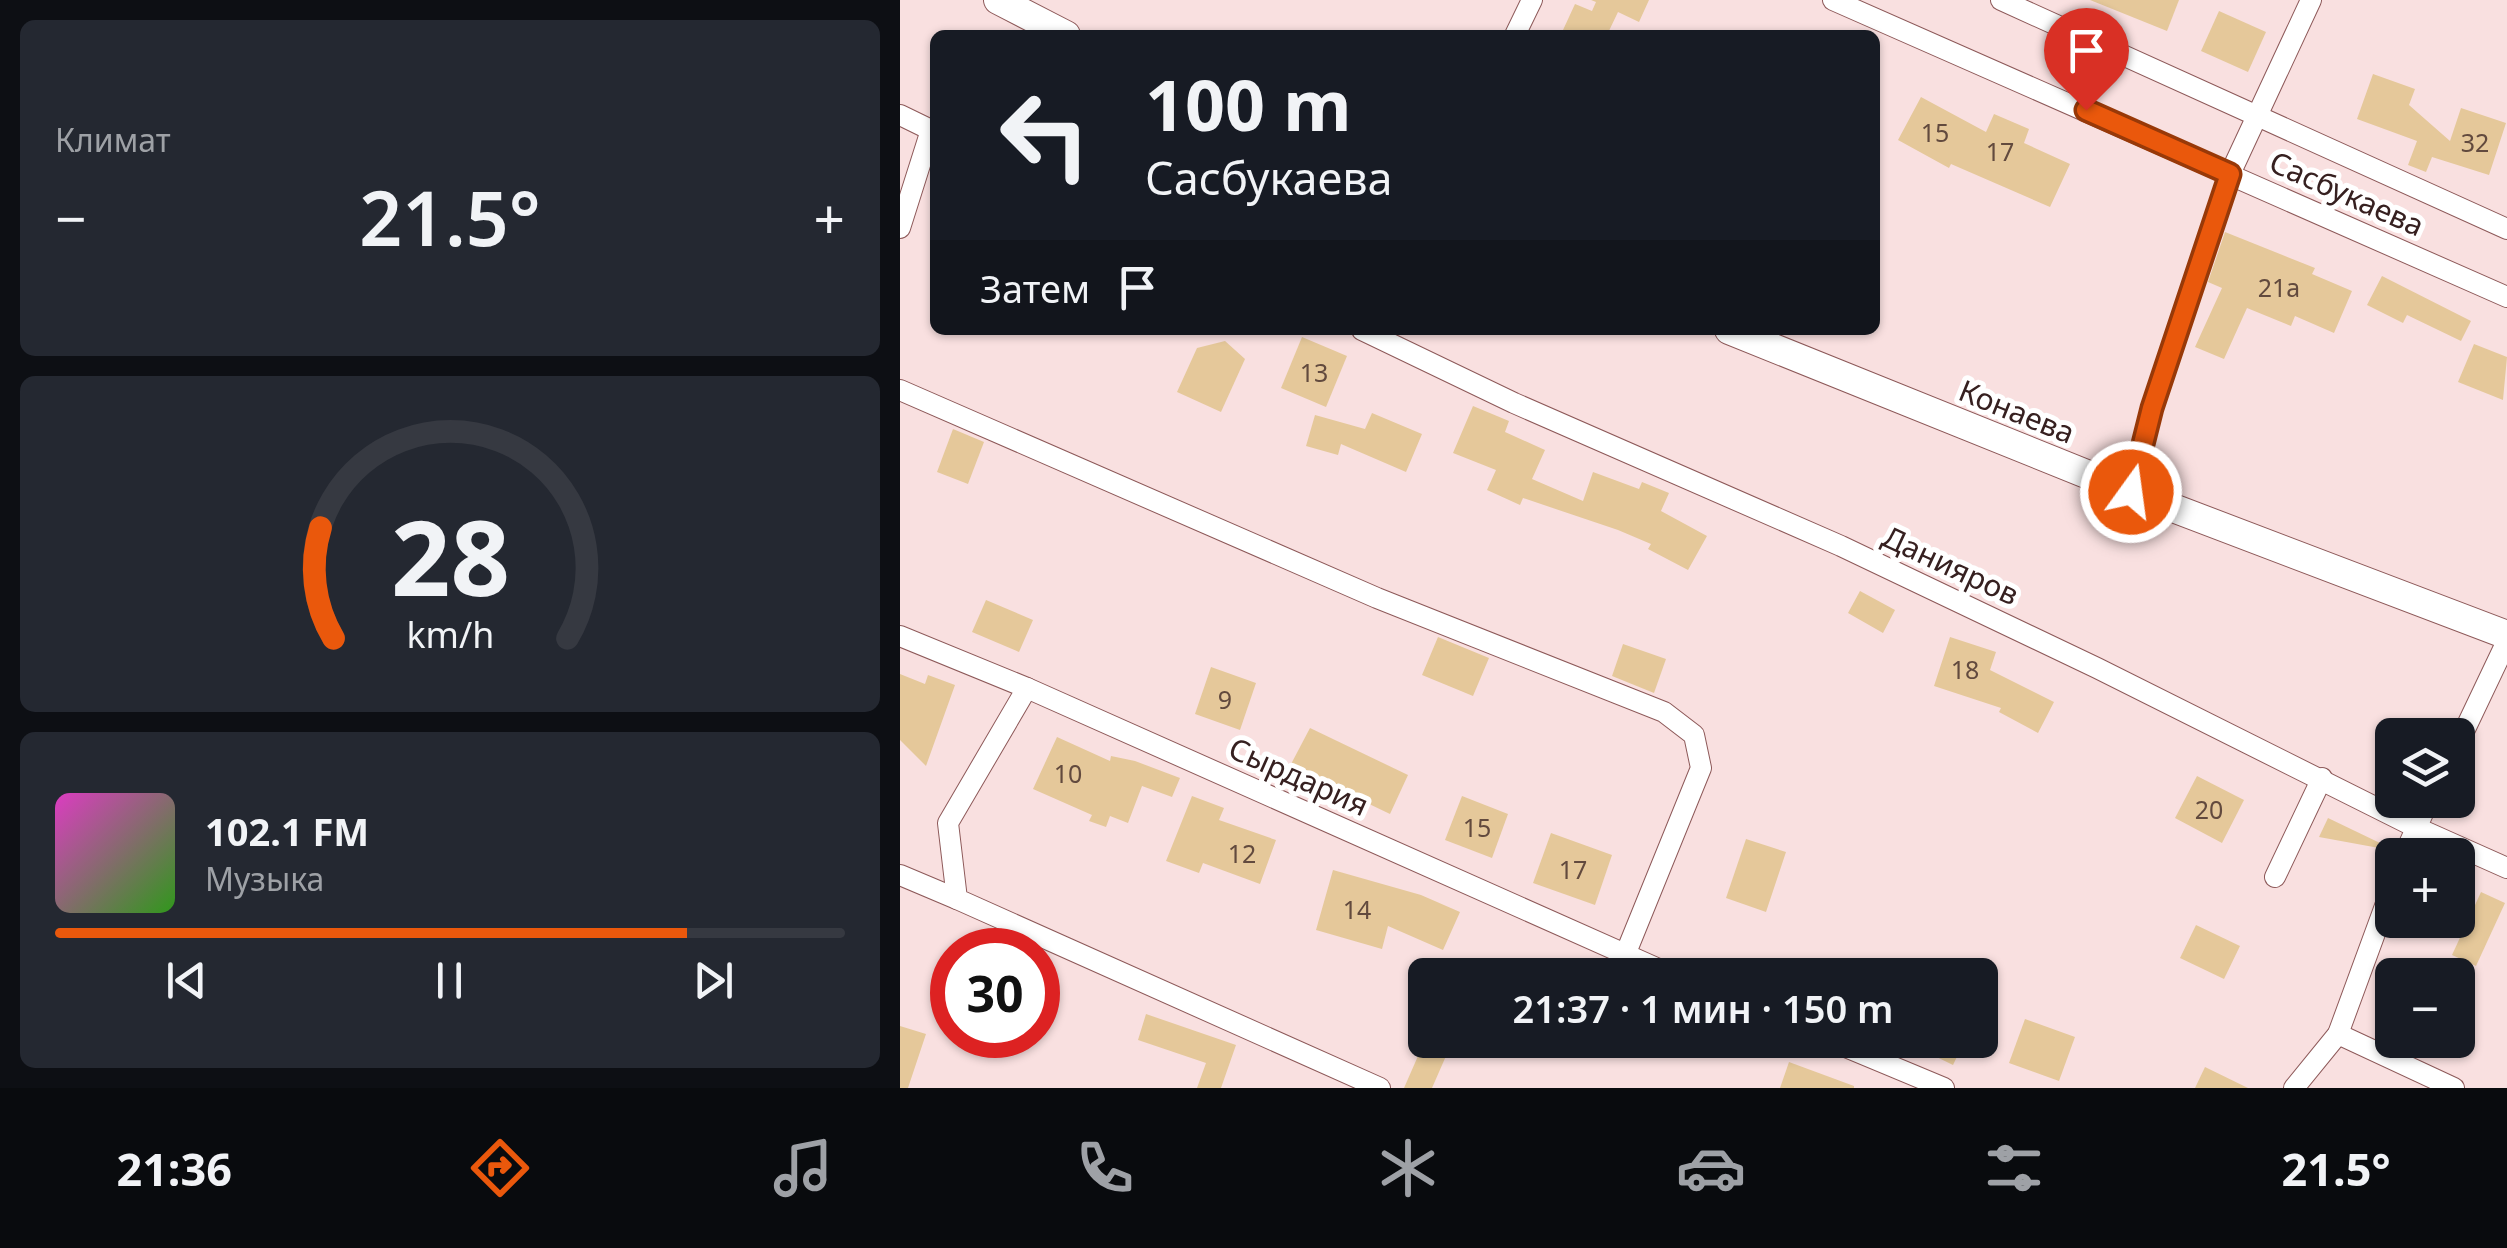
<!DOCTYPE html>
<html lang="ru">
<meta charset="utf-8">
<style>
:root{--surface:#171b24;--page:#242831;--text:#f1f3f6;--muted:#9ea1a6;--line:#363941;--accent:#ea580c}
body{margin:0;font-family:"Noto Sans",sans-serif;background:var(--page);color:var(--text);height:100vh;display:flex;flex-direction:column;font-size:38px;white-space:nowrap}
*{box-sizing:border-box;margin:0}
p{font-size:32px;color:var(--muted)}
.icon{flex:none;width:55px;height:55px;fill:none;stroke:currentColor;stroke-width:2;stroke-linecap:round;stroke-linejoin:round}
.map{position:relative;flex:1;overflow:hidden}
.sheet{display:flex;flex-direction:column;gap:20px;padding:20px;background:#0d0f14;width:900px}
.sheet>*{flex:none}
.hud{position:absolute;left:30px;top:30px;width:950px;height:305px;border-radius:15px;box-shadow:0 2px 8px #0004;background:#171b24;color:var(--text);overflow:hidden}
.controls{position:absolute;left:1475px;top:718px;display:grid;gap:20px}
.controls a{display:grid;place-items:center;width:100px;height:100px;border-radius:15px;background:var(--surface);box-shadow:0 2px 8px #0004;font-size:50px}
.speed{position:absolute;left:30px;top:928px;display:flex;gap:20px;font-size:50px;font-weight:700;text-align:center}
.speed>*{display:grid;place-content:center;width:130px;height:130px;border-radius:50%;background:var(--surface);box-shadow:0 2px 8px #0004;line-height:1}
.speed .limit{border:15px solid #d22;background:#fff;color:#111}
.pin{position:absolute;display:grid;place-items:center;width:85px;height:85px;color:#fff;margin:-102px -42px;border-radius:50% 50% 50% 0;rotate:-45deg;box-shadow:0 0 10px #0007}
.pin .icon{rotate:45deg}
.me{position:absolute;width:110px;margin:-55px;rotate:14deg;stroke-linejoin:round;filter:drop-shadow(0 0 8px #0008)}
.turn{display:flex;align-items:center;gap:35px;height:210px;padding:0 50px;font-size:45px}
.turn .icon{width:130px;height:130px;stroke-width:2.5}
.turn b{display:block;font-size:70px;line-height:85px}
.then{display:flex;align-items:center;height:95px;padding:0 50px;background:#0003;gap:20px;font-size:38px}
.big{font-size:75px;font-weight:600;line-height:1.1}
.sheet .card{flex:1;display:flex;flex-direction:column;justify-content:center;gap:15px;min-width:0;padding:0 35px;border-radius:15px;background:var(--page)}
.sheet .dial{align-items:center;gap:0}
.dial svg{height:260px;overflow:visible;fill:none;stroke:var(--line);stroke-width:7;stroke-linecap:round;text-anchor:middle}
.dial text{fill:var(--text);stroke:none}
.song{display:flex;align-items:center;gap:30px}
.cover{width:120px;height:120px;border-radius:15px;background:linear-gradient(135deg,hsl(310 70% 55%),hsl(110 70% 35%))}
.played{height:10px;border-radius:5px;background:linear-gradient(90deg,var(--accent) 80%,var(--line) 80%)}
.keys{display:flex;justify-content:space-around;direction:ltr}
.heat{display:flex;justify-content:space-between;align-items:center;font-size:55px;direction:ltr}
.trip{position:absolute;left:508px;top:958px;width:590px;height:100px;border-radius:15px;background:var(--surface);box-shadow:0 2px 8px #0004;font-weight:600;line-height:100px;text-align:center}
.dock{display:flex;height:160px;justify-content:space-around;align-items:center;background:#090b0e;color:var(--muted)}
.dock .icon{width:70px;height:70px}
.dock .on{color:var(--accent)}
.dock b{font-size:45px;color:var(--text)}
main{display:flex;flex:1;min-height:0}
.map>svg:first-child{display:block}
</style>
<main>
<section class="sheet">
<div class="card"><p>Климат</p>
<div class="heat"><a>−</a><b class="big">21.5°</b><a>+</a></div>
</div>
<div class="card dial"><svg viewBox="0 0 100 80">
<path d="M14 69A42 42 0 1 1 86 69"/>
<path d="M14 69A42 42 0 0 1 10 35" stroke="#ea580c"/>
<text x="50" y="56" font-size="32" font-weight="700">28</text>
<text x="50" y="72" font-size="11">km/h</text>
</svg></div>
<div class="card">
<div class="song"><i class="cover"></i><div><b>102.1 FM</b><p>Музыка</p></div></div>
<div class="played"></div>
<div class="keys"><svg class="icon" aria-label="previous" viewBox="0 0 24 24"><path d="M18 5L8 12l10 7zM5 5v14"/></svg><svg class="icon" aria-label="pause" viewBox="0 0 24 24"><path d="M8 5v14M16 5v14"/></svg><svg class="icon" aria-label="next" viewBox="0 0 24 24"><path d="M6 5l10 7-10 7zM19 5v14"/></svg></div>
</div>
</section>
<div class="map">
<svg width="1607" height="1088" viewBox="0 0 1607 1088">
<rect width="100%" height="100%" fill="#f9e0e0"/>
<g fill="#e5c89a">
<polygon points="691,0 749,0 739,22 718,12 707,35 673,35 663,30 675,4 692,11 696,2"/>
<polygon points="1190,0 1279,0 1267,31"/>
<polygon points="1319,11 1366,32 1348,72 1301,51"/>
<polygon points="1473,74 1515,89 1509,105 1550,141 1561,108 1606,123 1589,175 1532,157 1526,172 1508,165 1517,141 1457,119"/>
<polygon points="1021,97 1086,132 1094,114 1129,129 1124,143 1170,164 1150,207 1051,164 1049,168 998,140"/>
<polygon points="1325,232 1415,268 1412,274 1452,291 1434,333 1395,316 1391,326 1347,308 1324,359 1295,347 1322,288 1308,282"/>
<polygon points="1482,276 1571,321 1561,341 1507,315 1503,323 1467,305"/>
<polygon points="402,337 447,356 426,407 381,388"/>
<polygon points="325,341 345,359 321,412 277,392 297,348"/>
<polygon points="1574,344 1607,357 1603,400 1558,382"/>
<polygon points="573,406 609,421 605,432 645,450 632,479 683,501 693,472 739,489 742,482 769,493 761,511 807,536 788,570 748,549 751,544 718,530 623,498 620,505 587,490 596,470 553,453"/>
<polygon points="472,413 522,434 506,472 441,444 438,455 406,446 415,415 465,429"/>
<polygon points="53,429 84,442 68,484 37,472"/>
<polygon points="960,591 995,610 983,633 948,613"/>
<polygon points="86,600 133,620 119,652 72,632"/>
<polygon points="538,637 589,658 573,696 522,675"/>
<polygon points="1050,637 1096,652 1090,670 1154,702 1138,733 1099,712 1101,708 1034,686"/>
<polygon points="723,644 766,659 754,693 712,676"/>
<polygon points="311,667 356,683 340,730 295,714"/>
<polygon points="0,674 25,684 28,675 55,685 26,766 0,740"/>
<polygon points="410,728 508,775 490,814 390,766"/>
<polygon points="157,737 210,761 211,756 235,761 280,778 272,797 242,786 228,823 210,816 206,827 189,821 192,815 133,789"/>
<polygon points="1297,776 1344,800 1322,843 1275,818"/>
<polygon points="292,796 324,808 319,820 376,840 360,884 303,863 299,873 266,861"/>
<polygon points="562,796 608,814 592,858 545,840"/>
<polygon points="1428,818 1480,843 1479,848 1419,837"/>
<polygon points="651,833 712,855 695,905 633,883"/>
<polygon points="846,839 886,852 866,912 826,898"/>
<polygon points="433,870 521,895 560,912 543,950 488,926 482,949 416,930"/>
<polygon points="1581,892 1605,903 1576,966 1552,955"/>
<polygon points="1296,925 1340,946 1324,979 1280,958"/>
<polygon points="246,1014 336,1045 321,1088 297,1088 306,1063 238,1040"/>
<polygon points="1125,1019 1175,1037 1159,1081 1109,1063"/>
<polygon points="0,1026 26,1034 8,1088 0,1088"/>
<polygon points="525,1040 553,1040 532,1088 504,1088"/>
<polygon points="1002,1040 1065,1040 1053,1065"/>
<polygon points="889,1062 954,1086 954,1088 880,1088"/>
<polygon points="1305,1067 1348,1088 1295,1088"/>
</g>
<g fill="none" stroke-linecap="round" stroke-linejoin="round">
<defs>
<g id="minor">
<polyline points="933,0 1607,297"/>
<polyline points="1101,0 1607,229"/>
<polyline points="615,35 632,0"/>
<polyline points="0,115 35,132"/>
<polyline points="0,228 31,130"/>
<polyline points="462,330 614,403 941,546 1197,668 1515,827 1607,868"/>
<polyline points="0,390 477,598 764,712 794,735 801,768 725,955"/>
<polyline points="1231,492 1252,407 1330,174 1411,0"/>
<polyline points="0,636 127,688 772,975"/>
<polyline points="127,688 48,823 57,899 480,1088"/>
<polyline points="1558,744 1607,641"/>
<polyline points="1504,855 1529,800"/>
<polyline points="0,875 57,899"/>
<polyline points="1375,877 1422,778"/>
<polyline points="1438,1034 1554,1088"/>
<polyline points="929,1040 1044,1088"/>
<polyline points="1394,1088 1438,1034 1492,887"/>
</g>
<g id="secondary">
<polyline points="98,0 166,35"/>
<polyline points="829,330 1231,492 1607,635"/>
</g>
</defs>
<use href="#minor" stroke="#8d5959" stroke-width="22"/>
<use href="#secondary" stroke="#8d5959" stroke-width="30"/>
<use href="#minor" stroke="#fff" stroke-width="20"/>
<use href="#secondary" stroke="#fff" stroke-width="28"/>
</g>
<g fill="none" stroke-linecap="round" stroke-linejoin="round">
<defs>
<polyline id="route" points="1186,110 1330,174 1252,408 1231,492"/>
</defs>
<use href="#route" stroke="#983908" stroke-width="25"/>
<use href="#route" stroke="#ea580c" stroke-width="18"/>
</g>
<g text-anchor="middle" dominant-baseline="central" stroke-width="10" stroke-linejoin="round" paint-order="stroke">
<g font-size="25" fill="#624a3e">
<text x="1035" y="132">15</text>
<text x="1575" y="142">32</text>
<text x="1100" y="151">17</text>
<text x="1379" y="287">21а</text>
<text x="414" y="372">13</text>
<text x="1065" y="669">18</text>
<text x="325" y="699">9</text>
<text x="168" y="773">10</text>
<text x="1309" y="809">20</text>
<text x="577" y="827">15</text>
<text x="342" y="853">12</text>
<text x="673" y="869">17</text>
<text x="457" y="909">14</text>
</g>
<g font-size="30" fill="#362020" stroke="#fff">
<text transform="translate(1447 193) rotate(24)">Сасбукаева</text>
<text transform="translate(1117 411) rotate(22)">Конаева</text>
<text transform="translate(1051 565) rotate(25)">Данияров</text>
<text transform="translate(399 776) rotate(24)">Сырдария</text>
</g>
</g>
</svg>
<div class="controls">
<a><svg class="icon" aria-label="layers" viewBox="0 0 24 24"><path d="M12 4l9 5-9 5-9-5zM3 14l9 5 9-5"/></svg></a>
<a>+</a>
<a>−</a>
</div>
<div class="speed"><div class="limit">30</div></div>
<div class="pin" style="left:1186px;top:110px;background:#d93025"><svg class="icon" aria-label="arrive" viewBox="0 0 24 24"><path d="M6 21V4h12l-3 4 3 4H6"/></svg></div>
<svg class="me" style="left:1231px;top:492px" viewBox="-20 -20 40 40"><circle r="17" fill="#ea580c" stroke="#fff" stroke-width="3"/><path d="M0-11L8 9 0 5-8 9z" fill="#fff"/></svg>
<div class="trip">21:37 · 1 мин · 150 m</div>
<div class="hud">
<div class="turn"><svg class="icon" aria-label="left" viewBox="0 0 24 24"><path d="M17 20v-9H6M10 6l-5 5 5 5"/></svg><div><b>100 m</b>Сасбукаева</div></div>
<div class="then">Затем<svg class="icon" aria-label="arrive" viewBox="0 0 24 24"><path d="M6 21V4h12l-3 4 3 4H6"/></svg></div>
</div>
</div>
</main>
<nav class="dock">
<b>21:36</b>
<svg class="icon on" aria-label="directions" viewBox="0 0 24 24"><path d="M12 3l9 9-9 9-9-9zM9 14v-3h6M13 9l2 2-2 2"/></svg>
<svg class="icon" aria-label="music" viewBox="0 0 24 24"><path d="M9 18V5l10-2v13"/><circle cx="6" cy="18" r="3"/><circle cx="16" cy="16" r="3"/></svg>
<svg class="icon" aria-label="phone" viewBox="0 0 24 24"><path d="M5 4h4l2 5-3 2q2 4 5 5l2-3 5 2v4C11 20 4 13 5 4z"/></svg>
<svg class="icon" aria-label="climate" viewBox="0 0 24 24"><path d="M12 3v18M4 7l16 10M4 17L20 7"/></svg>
<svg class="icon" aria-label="car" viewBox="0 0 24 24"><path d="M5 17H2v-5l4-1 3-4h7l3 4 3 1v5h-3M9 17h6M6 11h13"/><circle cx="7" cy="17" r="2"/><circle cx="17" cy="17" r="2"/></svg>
<svg class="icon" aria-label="filters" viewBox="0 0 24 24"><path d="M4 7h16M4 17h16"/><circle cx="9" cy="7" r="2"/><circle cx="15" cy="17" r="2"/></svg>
<b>21.5°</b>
</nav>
